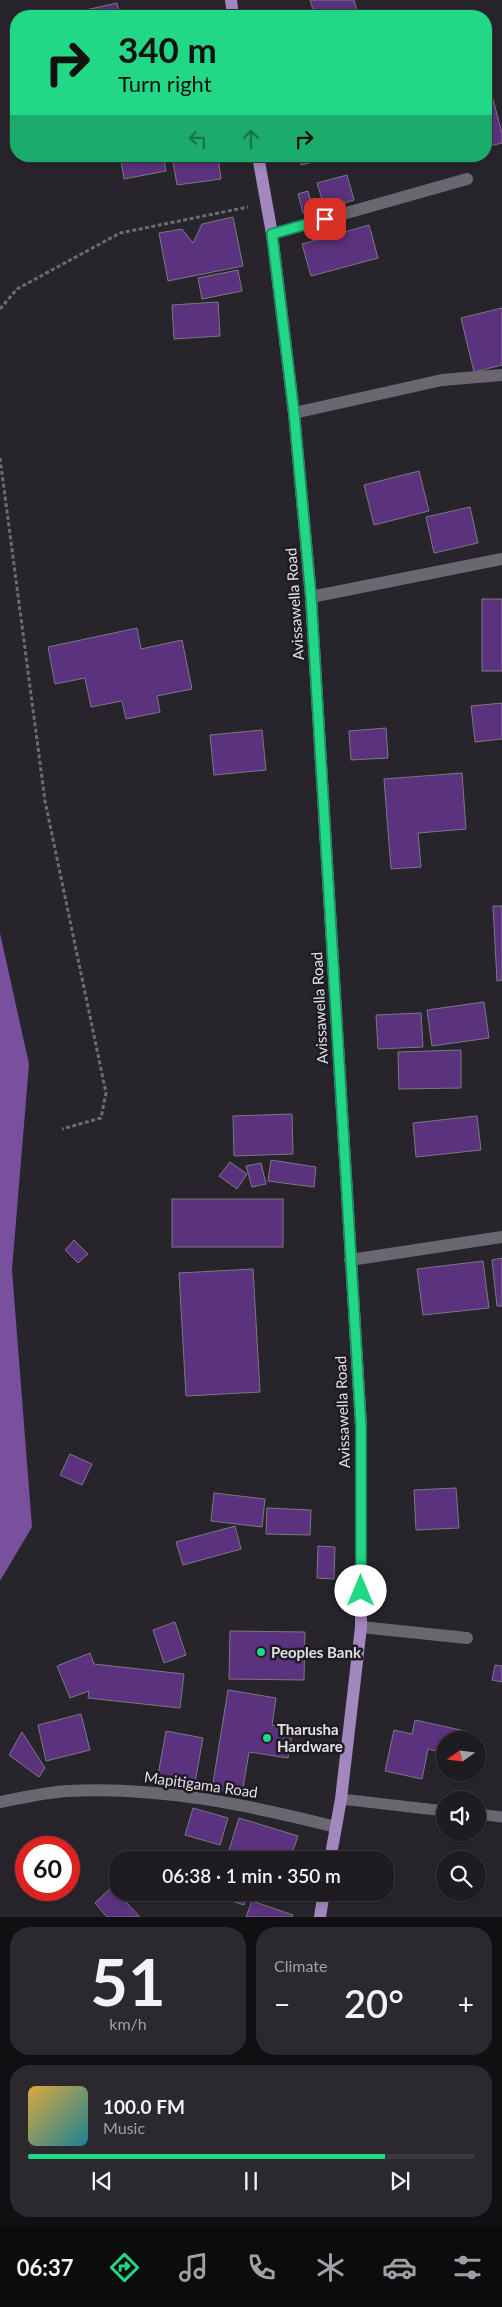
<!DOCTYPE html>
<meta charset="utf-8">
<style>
:root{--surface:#1e1b21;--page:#2b282e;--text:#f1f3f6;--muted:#a1a1a5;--line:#3c393f;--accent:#22d887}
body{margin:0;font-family:Lato,sans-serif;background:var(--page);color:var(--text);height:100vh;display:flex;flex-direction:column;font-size:19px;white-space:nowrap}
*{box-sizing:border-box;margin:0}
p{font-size:16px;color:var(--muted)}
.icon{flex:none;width:28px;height:28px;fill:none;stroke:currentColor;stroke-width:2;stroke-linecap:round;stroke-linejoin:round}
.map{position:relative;height:1917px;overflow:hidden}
.details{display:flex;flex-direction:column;gap:10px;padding:10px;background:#100f12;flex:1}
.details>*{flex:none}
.banner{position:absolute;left:10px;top:10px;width:482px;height:152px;border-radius:20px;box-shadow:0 2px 8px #0003,0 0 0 1px var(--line);background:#22d887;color:#111;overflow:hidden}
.needle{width:32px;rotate:256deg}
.buttons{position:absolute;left:436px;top:1731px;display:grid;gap:10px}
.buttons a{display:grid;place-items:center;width:50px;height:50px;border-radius:50%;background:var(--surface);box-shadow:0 2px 8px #0003,0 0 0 1px var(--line);font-size:25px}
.speed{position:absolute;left:15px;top:1836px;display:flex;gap:10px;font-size:25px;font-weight:700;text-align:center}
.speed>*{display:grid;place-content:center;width:65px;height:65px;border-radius:50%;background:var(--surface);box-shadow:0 2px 8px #0003,0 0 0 1px var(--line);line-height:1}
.speed .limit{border:8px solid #d22;background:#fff;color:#111}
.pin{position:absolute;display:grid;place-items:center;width:42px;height:42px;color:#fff;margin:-21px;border-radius:10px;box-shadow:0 2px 8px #0006}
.me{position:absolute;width:55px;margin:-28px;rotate:0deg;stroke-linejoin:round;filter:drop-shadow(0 0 4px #0008)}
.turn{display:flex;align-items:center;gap:18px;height:105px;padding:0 25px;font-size:22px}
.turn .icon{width:65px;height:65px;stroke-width:2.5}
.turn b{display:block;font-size:35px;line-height:42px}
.lanes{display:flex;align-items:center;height:48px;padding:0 25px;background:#0003;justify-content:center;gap:25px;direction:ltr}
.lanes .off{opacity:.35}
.big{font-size:38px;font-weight:600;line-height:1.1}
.details .widget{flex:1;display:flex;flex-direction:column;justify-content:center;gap:8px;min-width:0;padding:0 18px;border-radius:20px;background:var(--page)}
.details .dial{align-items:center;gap:0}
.dial b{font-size:65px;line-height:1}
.song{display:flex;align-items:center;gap:15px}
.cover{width:60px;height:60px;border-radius:8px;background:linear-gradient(135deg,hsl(40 70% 55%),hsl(190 70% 35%))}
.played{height:5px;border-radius:2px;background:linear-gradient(90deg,var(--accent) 80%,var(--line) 80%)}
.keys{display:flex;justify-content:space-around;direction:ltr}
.heat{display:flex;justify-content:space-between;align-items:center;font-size:28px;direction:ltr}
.details .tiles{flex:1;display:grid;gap:10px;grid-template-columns:1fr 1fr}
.widget:last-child{grid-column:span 2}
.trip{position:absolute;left:109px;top:1851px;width:285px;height:50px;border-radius:20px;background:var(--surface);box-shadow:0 2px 8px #0003,0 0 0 1px var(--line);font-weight:600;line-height:50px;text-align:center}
.tabs{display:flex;height:80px;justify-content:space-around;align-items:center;background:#0c0b0d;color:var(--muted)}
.tabs .icon{width:35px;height:35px}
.tabs .on{color:var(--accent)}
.tabs b{font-size:22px;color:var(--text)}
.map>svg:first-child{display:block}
</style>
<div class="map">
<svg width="502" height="1917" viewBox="0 0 502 1917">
<rect width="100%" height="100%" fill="#28242c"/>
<polygon fill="#78509d" points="0,933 29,1064 12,1270 32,1527 0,1581"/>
<g fill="#5b327d" stroke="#7c7881">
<polygon points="310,0 354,0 358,15 315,16"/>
<polygon points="117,3 120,16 59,16"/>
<polygon points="491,92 502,133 502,143 486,147 486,93"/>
<polygon points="120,156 163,156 166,171 124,179"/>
<polygon points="172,156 186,156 186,159 218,156 221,179 177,185"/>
<polygon points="299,156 336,156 301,165"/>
<polygon points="347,175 354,200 325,209 317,183"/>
<polygon points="308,191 313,210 303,213 298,194"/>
<polygon points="233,217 243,266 168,281 159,233 182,229 193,243 202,224"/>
<polygon points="369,225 378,258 311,276 302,244"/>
<polygon points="238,270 242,291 202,299 198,278"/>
<polygon points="218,302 220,336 174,339 172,305"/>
<polygon points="502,308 502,365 474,372 461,318"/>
<polygon points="419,471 429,511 374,525 364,485"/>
<polygon points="470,507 478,543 434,553 426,517"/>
<rect x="482" y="599" width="20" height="72"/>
<polygon points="137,628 141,649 182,640 192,689 157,696 160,712 126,719 122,701 91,707 85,678 55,684 48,647"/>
<polygon points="502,703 502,739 475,742 471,706"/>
<polygon points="386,728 388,758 351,760 349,731"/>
<polygon points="262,730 266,770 214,775 210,735"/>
<polygon points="462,773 466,829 418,833 421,867 391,869 384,779"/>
<polygon points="493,906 502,906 502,980 497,981"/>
<polygon points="484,1002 489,1038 432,1046 427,1010"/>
<polygon points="421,1013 423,1047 378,1049 376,1015"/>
<polygon points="461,1050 461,1088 399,1089 398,1052"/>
<polygon points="292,1114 293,1154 234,1156 233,1116"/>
<polygon points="477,1116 481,1150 416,1157 413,1123"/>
<polygon points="271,1160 316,1167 314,1187 268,1181"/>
<polygon points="230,1162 247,1174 237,1189 219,1176"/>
<polygon points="261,1163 266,1184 252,1187 246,1166"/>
<rect x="172" y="1199" width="111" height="48"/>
<polygon points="74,1240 88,1254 78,1263 65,1250"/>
<polygon points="502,1258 502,1306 497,1306 492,1260"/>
<polygon points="483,1261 489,1308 423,1315 417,1269"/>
<polygon points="253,1269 260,1392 186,1396 179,1273"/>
<polygon points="70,1454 92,1464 82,1485 60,1475"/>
<polygon points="456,1488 459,1528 416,1530 414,1490"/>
<polygon points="214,1493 265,1499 262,1527 211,1521"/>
<polygon points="267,1508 311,1510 310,1535 266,1534"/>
<polygon points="235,1526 241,1549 183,1565 176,1542"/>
<polygon points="318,1546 335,1547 334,1579 317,1578"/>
<polygon points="175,1622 186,1655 164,1663 153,1630"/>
<polygon points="230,1631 305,1632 304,1680 229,1679"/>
<polygon points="90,1653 94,1664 184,1674 180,1708 88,1698 89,1691 70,1698 57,1666"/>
<polygon points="495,1665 502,1666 502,1682 492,1680"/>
<polygon points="228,1690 276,1698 272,1725 293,1728 288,1758 249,1752 242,1794 212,1789"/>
<polygon points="81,1714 90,1750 46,1761 38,1725"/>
<polygon points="415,1720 465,1731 463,1740 445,1740 445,1753 428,1749 422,1779 385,1771 394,1730 412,1734"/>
<polygon points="166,1731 203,1738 195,1782 158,1775"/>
<polygon points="22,1732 45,1768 39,1777 9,1755"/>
<polygon points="193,1808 228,1818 220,1845 185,1835"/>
<polygon points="239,1818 298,1836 290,1859 293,1860 237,1860 239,1853 229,1850"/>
<polygon points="112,1887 140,1917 107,1917 95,1903"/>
<polygon points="203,1892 248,1892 244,1905"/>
<polygon points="252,1901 293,1915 292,1917 246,1917"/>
</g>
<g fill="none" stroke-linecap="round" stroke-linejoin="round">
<g stroke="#6e6a71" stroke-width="3" stroke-dasharray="4 2.5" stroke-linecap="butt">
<polyline points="0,309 17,289 120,233 248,207"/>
<polyline points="0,458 45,801 106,1093 101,1118 62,1129"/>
</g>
<g stroke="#6b6770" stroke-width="11">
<polyline points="341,1799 445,1811"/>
<polyline points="478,1814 502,1817"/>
</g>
<g stroke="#6b6770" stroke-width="12">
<polyline points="272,234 467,179"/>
<polyline points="294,413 442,380 502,375"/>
<polyline points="311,597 502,559"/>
<polyline points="350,1260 502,1237"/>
<polyline points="361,1627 467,1638"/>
<path d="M0 1802C22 1798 46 1792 68 1791 159 1786 249 1805 336 1827"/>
</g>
<g stroke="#a387bf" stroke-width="12">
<polyline points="231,0 233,16"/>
<polyline points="258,156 272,234 294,413 311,597 361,1426 361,1627 341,1799 330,1860"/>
<polyline points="320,1917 324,1892"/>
</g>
</g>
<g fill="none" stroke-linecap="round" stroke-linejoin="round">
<defs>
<polyline id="route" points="325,219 272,234 294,413 311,597 361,1426 361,1591"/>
</defs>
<use href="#route" stroke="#168c58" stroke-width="12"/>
<use href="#route" stroke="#22d887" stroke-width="9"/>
</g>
<g fill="#22d887" stroke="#1e1b22" stroke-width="2">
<circle cx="261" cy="1652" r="5"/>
<circle cx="267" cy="1738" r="5"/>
</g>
<g text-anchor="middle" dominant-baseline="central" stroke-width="5" stroke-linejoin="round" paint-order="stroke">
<g font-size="15" fill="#e2e0e5" stroke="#1e1b22">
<text transform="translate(294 604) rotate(-94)">Avissawella Road</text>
<text transform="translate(319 1008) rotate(-93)">Avissawella Road</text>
<text transform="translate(342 1412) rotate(-92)">Avissawella Road</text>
<text transform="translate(201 1784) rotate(8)">Mapitigama Road</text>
</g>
<g font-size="15" font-weight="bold" fill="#e2e0e5" stroke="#1e1b22" text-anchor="start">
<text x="271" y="1652">Peoples Bank</text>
<text x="277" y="1729">Tharusha<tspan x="277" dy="17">Hardware</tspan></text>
</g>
</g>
</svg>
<div class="buttons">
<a><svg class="needle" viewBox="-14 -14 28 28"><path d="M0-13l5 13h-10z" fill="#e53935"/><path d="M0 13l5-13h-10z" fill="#a1a1a5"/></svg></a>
<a><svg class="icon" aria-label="sound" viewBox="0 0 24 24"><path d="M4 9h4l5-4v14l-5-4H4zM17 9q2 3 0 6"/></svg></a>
<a><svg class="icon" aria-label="search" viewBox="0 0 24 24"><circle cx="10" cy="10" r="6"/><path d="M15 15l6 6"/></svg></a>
</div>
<div class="speed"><div class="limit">60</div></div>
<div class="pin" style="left:325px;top:219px;background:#d93025"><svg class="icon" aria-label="arrive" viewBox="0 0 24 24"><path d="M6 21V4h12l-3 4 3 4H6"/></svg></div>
<svg class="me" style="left:361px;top:1591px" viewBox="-20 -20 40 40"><circle r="19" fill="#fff"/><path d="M0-13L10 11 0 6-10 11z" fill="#22d887"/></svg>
<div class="trip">06:38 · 1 min · 350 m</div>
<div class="banner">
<div class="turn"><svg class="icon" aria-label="right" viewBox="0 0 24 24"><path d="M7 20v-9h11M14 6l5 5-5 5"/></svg><div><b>340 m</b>Turn right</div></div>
<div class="lanes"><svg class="icon off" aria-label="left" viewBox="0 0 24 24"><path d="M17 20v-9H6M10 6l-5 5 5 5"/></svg><svg class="icon off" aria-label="ahead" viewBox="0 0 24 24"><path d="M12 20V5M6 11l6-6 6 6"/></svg><svg class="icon" aria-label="right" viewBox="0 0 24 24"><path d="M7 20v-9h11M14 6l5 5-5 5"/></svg></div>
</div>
</div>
<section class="details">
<div class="tiles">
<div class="widget dial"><b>51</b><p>km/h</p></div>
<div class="widget"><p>Climate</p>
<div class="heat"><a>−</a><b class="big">20°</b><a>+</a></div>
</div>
<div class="widget">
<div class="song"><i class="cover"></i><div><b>100.0 FM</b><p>Music</p></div></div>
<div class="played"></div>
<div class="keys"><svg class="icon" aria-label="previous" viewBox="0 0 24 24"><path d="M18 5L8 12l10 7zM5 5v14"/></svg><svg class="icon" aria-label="pause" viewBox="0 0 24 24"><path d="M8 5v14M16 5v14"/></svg><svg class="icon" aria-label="next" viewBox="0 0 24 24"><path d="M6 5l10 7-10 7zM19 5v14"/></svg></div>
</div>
</div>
</section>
<nav class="tabs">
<b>06:37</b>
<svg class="icon on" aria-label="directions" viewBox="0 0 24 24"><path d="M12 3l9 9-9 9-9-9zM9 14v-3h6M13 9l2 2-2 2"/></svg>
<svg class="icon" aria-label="music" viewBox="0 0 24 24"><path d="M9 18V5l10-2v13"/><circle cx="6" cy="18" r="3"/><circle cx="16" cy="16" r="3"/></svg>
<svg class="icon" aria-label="phone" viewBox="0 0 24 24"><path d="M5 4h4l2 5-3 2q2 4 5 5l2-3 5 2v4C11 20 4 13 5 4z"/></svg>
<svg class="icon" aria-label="climate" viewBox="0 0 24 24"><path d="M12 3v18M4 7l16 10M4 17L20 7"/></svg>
<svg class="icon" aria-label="car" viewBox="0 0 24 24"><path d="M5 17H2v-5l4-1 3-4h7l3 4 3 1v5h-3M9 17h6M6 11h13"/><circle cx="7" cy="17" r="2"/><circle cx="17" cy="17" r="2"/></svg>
<svg class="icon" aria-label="filters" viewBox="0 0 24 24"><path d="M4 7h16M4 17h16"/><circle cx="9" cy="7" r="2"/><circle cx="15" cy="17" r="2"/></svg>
</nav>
